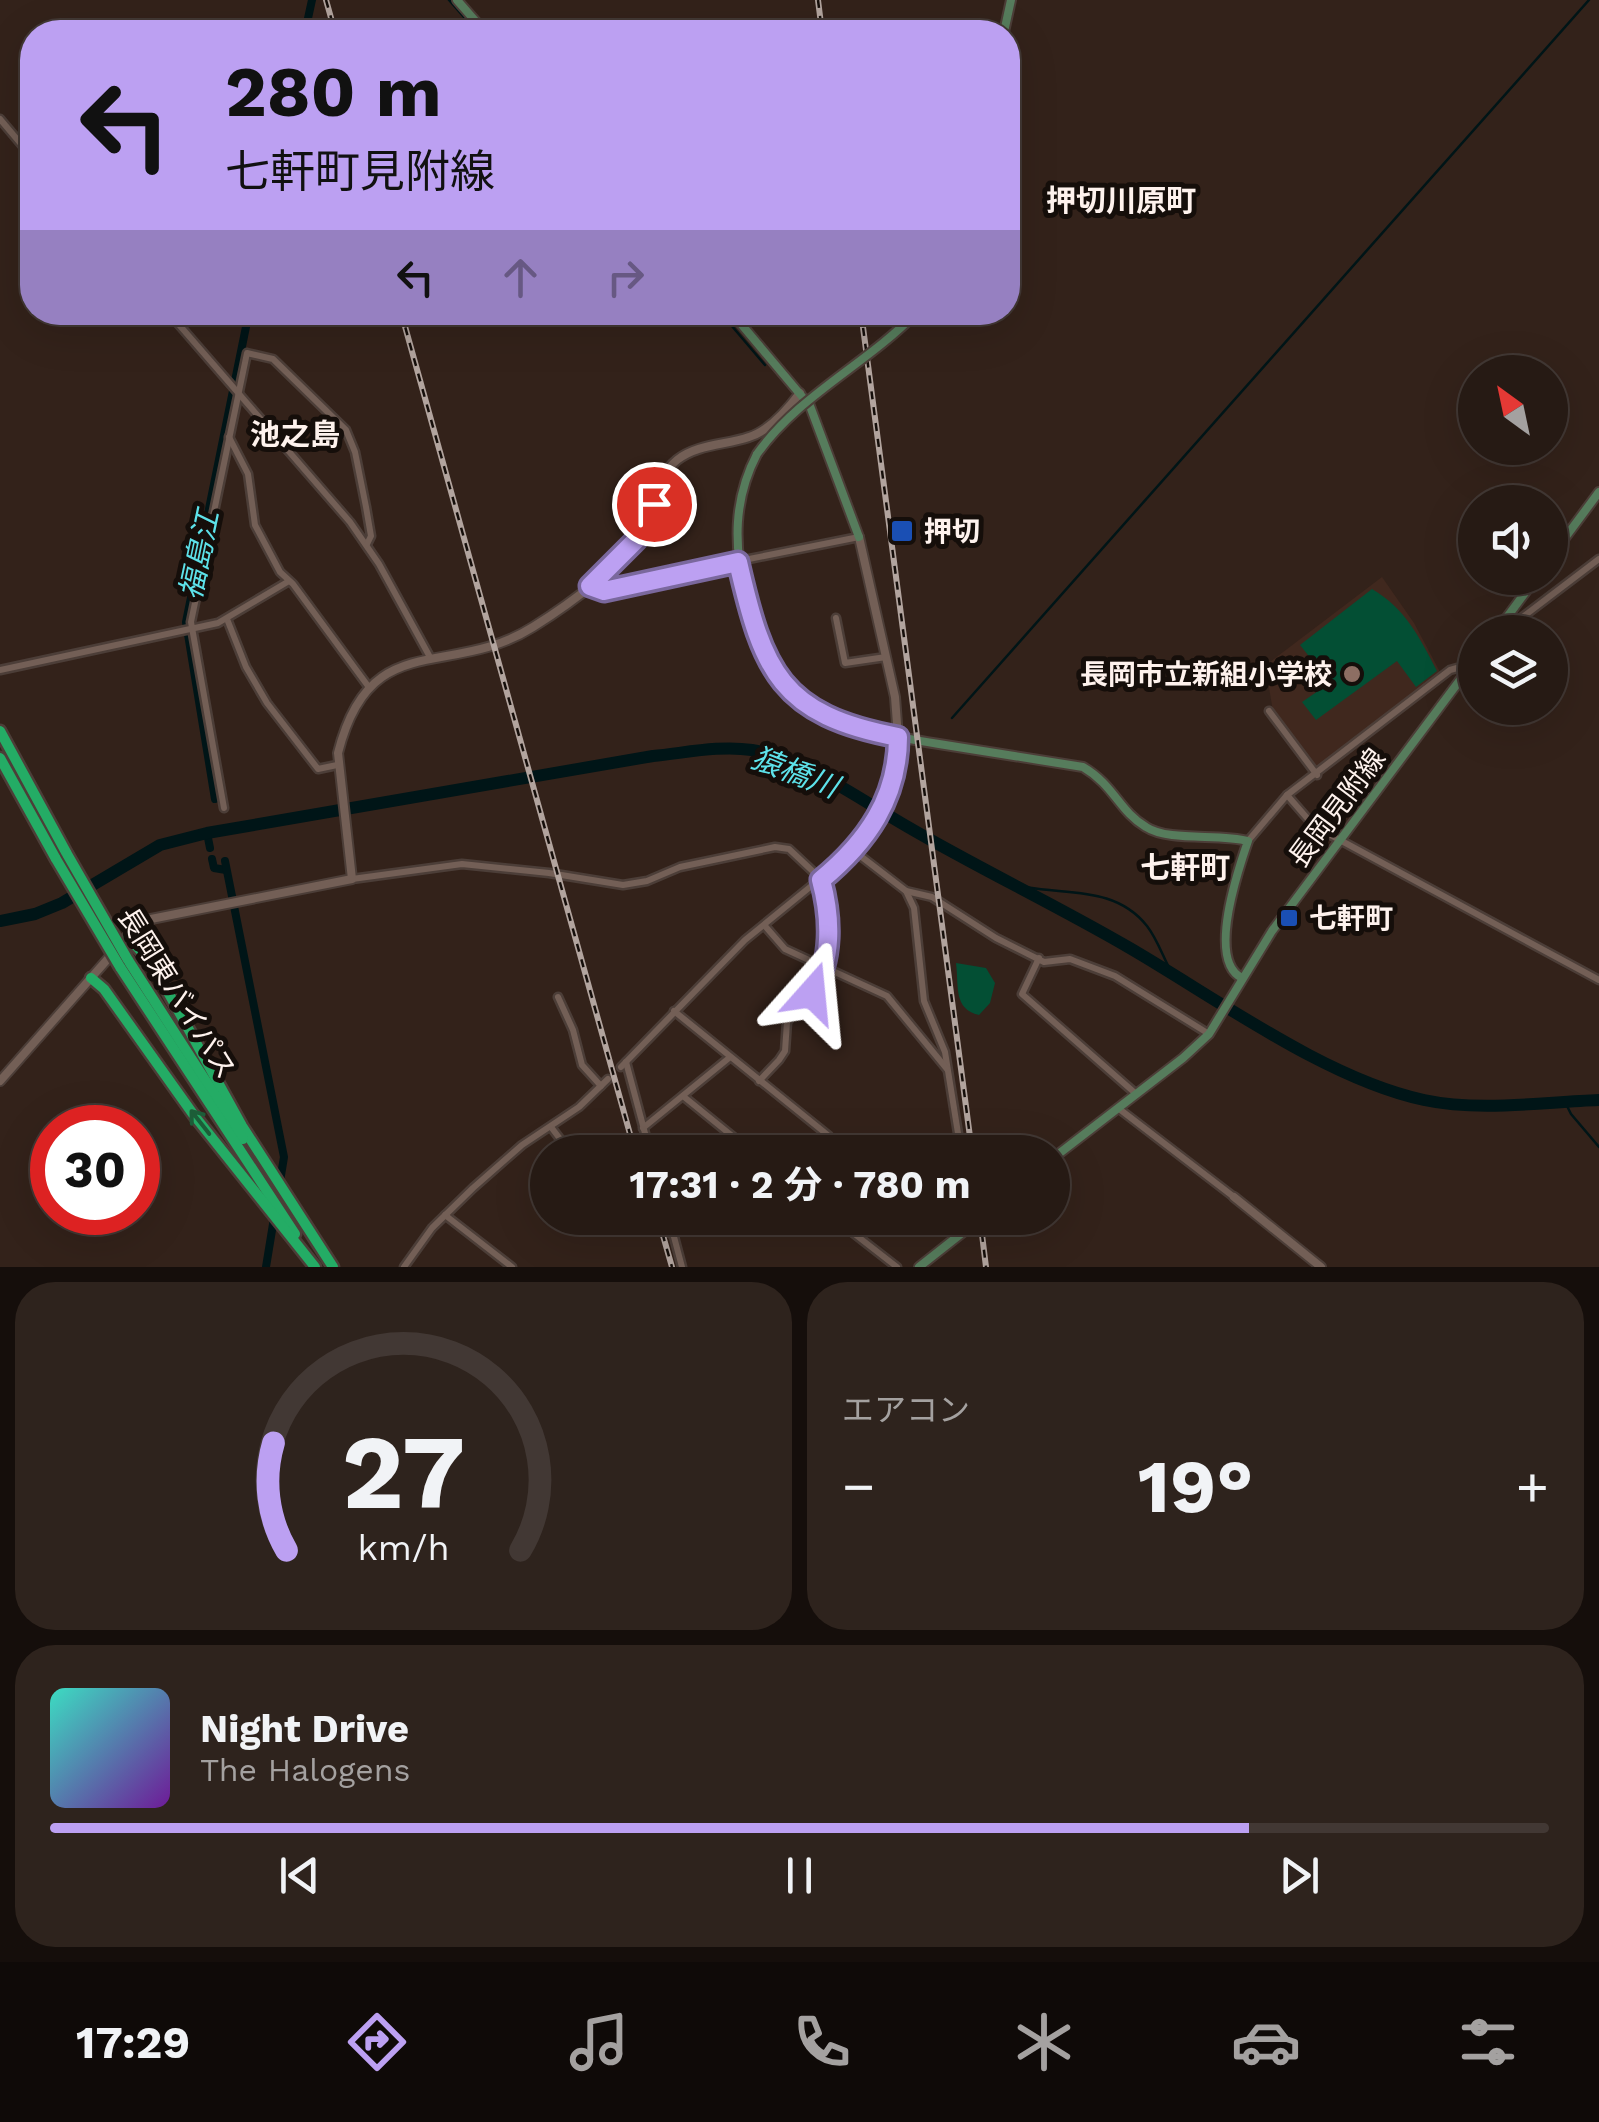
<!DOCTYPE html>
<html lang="ja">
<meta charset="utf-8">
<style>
:root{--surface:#261a14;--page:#2e231d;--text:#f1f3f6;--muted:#a4a1a0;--line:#423834;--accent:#bca0f2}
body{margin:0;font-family:"Work Sans","Noto Sans JP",sans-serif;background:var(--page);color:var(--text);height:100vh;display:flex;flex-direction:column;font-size:38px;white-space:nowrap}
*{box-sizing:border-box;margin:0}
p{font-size:32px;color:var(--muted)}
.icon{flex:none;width:55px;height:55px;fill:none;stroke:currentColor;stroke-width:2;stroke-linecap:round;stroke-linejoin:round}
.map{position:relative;height:1267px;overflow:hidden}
.side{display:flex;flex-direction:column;gap:15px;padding:15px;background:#150e0b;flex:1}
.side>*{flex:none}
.hud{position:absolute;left:20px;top:20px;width:1000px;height:305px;border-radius:40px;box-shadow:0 10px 40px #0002,0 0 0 2px var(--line);background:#bca0f2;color:#111;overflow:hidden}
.needle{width:65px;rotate:327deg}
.fabs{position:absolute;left:1458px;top:355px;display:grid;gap:20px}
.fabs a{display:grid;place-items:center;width:110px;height:110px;border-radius:50%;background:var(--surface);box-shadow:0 10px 40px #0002,0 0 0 2px var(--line);font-size:50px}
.speed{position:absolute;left:30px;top:1105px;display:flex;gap:20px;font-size:50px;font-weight:700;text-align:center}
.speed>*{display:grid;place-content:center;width:130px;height:130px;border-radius:50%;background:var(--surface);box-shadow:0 10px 40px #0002,0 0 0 2px var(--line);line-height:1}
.speed .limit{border:15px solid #d22;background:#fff;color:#111}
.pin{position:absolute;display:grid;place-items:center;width:85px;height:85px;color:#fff;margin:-42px;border:5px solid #fff;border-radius:50%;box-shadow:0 2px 10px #0007}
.me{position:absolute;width:110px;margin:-55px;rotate:18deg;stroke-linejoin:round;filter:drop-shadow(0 0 8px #0008)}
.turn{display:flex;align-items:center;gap:35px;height:210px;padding:0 40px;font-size:45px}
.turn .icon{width:130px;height:130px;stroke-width:2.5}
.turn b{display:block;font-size:70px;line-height:85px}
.lanes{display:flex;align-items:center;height:95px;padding:0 40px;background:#0003;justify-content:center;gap:50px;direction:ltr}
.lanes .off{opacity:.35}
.big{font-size:75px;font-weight:700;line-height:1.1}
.side .card{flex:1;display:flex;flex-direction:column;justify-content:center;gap:15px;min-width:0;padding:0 35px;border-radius:40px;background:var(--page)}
.side .dial{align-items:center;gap:0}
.dial svg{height:260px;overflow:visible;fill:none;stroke:var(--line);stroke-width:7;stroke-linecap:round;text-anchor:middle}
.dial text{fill:var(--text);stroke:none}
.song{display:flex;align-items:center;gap:30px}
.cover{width:120px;height:120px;border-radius:15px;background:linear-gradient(135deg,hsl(170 70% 55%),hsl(280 70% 35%))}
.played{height:10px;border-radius:5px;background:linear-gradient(90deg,var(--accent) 80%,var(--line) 80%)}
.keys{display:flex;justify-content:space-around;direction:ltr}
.heat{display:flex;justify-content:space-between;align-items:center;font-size:55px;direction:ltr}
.side .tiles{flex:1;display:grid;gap:15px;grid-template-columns:1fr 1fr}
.card:last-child{grid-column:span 2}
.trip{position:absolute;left:530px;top:1135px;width:540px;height:100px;border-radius:50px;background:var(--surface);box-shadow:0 10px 40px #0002,0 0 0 2px var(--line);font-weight:700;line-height:100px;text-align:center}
.tab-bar{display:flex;height:160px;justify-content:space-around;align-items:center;background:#0f0a08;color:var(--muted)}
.tab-bar .icon{width:70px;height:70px}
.tab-bar .current{color:var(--accent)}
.tab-bar b{font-size:45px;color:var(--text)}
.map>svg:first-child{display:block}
</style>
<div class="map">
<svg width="1599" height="1267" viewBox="0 0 1599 1267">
<rect width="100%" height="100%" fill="#33221a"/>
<polygon fill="#40281e" points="1382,577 1414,623 1440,672 1318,770 1273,711 1267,676 1262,668"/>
<g fill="#034f34">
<path d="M1372 589C1405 608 1420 638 1437 671L1416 687 1397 661 1316 720 1302 702 1318 691 1311 677 1320 670 1300 645Z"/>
<path d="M956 963 986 968 995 983 990 1003 979 1015C953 1009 959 986 956 963Z"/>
</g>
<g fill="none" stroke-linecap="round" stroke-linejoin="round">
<g stroke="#001517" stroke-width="2.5">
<polyline points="449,0 477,32"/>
<polyline points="720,312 765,365"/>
<polyline points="952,718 1589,0"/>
<path d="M999 879C1047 901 1109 878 1147 926 1158 940 1164 960 1173 975"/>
<polyline points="1565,1102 1571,1114 1599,1147"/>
</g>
<g stroke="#001517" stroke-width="8">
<polyline points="305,32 312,0"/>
<polyline points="215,799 186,622 249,312"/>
<polyline points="207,833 210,848"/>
<polyline points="212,859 214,868 226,870"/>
<polyline points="225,861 284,1157 266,1267"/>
</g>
<path stroke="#001517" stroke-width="12" d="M0 921 35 914 62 903 160 845 207 833 653 756C685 753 720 745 752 750 808 760 859 799 908 827 980 869 1056 905 1128 947 1216 998 1326 1079 1424 1100 1480 1112 1542 1102 1599 1100"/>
<defs>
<g id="minor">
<polyline points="0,119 32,157"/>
<polyline points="168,312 350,522 379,564 431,659"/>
<polyline points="229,437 248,474 255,525 280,572 293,584 368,686"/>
<polyline points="739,561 859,537"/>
<polyline points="836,618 845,663 886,657"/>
<polyline points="227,619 246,667 267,703 318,769 337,765"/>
<polyline points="1505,621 1511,623 1520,619 1599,559"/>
<polyline points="0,670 218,623 289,581"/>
<polyline points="1269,711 1317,775"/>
<polyline points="1287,795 1314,826 1599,980"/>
<polyline points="224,808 191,622 247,353 273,359 346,430 355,452 366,507 371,536 367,544"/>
<polyline points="1248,841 1287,795 1450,670 1457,668 1465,673"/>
<polyline points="854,851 906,891 914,908 924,1001 945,1052 961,1152"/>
<polyline points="352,879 462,864 549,873 623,885 647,881 680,867 775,847 789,849 821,879 828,923 826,967 811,993 787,1022 785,1051 779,1060 759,1081"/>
<polyline points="906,891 932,897 996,938 1044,962 1070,959 1115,976 1209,1034"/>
<polyline points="765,926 785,949 887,996 947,1069"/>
<polyline points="1039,958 1022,994 1135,1093"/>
<polyline points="558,997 573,1030 582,1065 601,1086"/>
<polyline points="674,1011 829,1136 816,1152"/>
<polyline points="626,1062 650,1152"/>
<polyline points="621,1067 745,940 858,848 877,819 892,785 898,737"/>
<polyline points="683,1096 752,1152"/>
<polyline points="1118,1108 1234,1197"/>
<polyline points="551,1127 570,1152"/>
<polyline points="643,1128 729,1058"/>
<polyline points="445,1215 512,1267"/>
<polyline points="646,1218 672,1234"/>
<polyline points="669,1218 682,1267"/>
<polyline points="834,1218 897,1267"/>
<polyline points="404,1267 432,1228 473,1188 522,1145 579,1107 608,1079"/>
</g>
<g id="tertiary">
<polyline points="859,537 895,697 898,737"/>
<polyline points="590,586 605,591 737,562"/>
<path d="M125 939 140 923 151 919 352 879 338 753C370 626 449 680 533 627 570 604 624 565 645 527 657 504 656 477 677 460 697 444 726 445 749 437 769 431 788 409 800 393"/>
<polyline points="0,1081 113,953"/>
<polyline points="1234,1197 1321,1267"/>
</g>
<g id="secondary">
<polyline points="457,0 485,32"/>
<polyline points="1004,32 1011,0"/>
<polyline points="731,312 810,406 859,537"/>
<path d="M757 454C733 500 734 545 745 595 772 711 832 727 939 744 987 752 1035 759 1083 767 1114 785 1119 811 1146 827 1169 842 1220 833 1248 841 1238 870 1207 961 1242 978"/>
<polyline points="1550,558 1599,492"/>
<polyline points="1496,632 1536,578"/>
<polyline points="1052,1159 1183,1058 1209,1034 1272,931 1475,660"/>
<polyline points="919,1267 981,1218"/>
</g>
<g id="trunk">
<polyline points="0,731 67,854"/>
<polyline points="0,758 56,859"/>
<polyline points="128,937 152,963 242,1126 333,1267"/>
<polyline points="128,960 243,1139"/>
<polyline points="120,967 295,1234"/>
<polyline points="91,978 104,989 193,1114 315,1267"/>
</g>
</defs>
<use href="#minor" stroke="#4c3e38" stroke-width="11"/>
<use href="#tertiary" stroke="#4c3e38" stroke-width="12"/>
<use href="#secondary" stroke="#4c3e38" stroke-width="12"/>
<use href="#trunk" stroke="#4c3e38" stroke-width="15"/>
<use href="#minor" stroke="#735f56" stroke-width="6"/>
<use href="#tertiary" stroke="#735f56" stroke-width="8"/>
<use href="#secondary" stroke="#567c5c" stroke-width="8"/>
<use href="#trunk" stroke="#24ac65" stroke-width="10"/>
<defs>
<g id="rail">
<polyline points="326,0 335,32"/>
<polyline points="818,0 822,32"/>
<polyline points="401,312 635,1152"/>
<polyline points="861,312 972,1152"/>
<polyline points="658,1218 672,1267"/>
<polyline points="980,1218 986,1267"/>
</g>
</defs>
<use href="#rail" stroke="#b2a49e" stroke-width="6"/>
<use href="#rail" stroke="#150e0a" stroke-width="2.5" stroke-dasharray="8" stroke-linecap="butt"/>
<defs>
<path id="secondary-bridge" d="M757 454C799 395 867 364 917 312"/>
<g id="trunk-bridge">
<polyline points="67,854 128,960"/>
<polyline points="56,859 120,967"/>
</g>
</defs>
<use href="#secondary-bridge" stroke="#4c3e38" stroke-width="12" stroke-linecap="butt"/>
<use href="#trunk-bridge" stroke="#4c3e38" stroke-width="15" stroke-linecap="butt"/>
<use href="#secondary-bridge" stroke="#567c5c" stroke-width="8"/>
<use href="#trunk-bridge" stroke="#24ac65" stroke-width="10"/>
</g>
<defs><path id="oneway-shaft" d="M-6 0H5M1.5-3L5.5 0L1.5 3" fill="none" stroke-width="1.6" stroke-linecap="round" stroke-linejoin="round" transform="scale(2.5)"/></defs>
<use stroke="#1c5d38" href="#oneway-shaft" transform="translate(200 1122) rotate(-128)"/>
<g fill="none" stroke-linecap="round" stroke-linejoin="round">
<defs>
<path id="route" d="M654 504 636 540 590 586 604 591 738 562C763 671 780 715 898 737 898 798 867 842 821 880 831 917 833 960 812 993"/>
</defs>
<use href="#route" stroke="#7a689d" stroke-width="25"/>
<use href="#route" stroke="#bca0f2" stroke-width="18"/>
</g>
<g fill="#1a4fb4" stroke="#150e0a" stroke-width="4">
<rect x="890" y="519" width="24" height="24" rx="5"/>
<rect x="1279" y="908" width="20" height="20" rx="5"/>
</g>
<circle fill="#8d6e63" stroke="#150e0a" stroke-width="4" cx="1352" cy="674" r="10"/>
<g text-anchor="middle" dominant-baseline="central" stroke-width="10" stroke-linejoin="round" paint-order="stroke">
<g font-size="28" font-weight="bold" fill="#fef2ed" stroke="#150e0a" text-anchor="start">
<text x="924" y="531">押切</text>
<text x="1332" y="674" text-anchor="end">長岡市立新組小学校</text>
<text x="1309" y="918">七軒町</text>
</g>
<g font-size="28" fill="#fef2ed" stroke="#150e0a">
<text transform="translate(1337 808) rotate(-53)">長岡見附線</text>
<text transform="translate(177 993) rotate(58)">長岡東バイパス</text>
</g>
<g font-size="30" font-weight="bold" fill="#fef2ed" stroke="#150e0a">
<text x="1121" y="200">押切川原町</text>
<text x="295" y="434">池之島</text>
<text x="1185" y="867">七軒町</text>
</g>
<g font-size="30" font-style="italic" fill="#5de2ea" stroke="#150e0a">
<text transform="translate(199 555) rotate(-78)">福島江</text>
<text transform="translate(795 772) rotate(21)">猿橋川</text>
</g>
</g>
</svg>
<div class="fabs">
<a><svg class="needle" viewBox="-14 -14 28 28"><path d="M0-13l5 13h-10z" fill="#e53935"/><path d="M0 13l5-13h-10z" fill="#a4a1a0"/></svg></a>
<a><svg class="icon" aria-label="sound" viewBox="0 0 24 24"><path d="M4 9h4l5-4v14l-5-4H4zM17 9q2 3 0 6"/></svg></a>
<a><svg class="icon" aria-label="layers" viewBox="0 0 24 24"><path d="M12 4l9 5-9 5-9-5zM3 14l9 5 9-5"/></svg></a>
</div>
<div class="speed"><div class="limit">30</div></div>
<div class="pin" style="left:654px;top:504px;background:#d93025"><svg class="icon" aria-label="arrive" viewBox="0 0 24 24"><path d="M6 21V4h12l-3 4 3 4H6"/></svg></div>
<svg class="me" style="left:812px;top:993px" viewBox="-20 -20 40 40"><path d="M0-17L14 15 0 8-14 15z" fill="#bca0f2" stroke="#fff" stroke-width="4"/></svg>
<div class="trip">17:31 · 2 分 · 780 m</div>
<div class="hud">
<div class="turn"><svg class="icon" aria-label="left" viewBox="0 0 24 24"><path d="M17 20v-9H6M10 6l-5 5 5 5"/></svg><div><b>280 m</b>七軒町見附線</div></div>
<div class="lanes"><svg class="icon" aria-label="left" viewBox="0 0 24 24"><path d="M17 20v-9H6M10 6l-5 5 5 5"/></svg><svg class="icon off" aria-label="ahead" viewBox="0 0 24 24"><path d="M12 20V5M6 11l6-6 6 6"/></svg><svg class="icon off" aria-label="right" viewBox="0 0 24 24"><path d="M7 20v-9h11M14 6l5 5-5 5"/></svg></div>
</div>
</div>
<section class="side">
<div class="tiles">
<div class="card dial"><svg viewBox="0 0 100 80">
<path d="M14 69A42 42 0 1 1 86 69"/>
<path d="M14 69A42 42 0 0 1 10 36" stroke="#bca0f2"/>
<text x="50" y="56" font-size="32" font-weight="700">27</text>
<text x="50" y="72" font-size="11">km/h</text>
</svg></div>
<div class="card"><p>エアコン</p>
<div class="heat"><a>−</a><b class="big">19°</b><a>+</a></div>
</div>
<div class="card">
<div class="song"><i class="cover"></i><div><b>Night Drive</b><p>The Halogens</p></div></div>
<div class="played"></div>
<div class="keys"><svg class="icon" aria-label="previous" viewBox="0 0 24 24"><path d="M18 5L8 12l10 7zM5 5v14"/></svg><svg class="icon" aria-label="pause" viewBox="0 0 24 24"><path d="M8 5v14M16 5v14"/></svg><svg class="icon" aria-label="next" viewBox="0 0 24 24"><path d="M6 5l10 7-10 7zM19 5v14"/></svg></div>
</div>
</div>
</section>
<nav class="tab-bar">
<b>17:29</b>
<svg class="icon current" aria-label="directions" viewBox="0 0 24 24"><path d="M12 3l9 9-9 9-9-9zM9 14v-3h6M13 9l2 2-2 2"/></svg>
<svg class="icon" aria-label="music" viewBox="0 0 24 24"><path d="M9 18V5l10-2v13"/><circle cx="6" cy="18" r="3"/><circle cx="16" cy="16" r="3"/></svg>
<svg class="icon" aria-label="phone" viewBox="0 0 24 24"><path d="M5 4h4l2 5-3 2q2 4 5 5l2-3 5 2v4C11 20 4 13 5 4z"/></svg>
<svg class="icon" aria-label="climate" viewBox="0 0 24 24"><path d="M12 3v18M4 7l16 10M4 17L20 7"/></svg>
<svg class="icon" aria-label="car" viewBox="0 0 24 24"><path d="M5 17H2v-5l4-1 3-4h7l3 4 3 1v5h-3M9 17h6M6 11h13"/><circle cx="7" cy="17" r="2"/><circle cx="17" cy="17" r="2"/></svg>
<svg class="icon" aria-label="filters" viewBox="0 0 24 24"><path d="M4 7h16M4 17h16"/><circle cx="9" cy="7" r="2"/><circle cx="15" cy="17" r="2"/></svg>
</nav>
